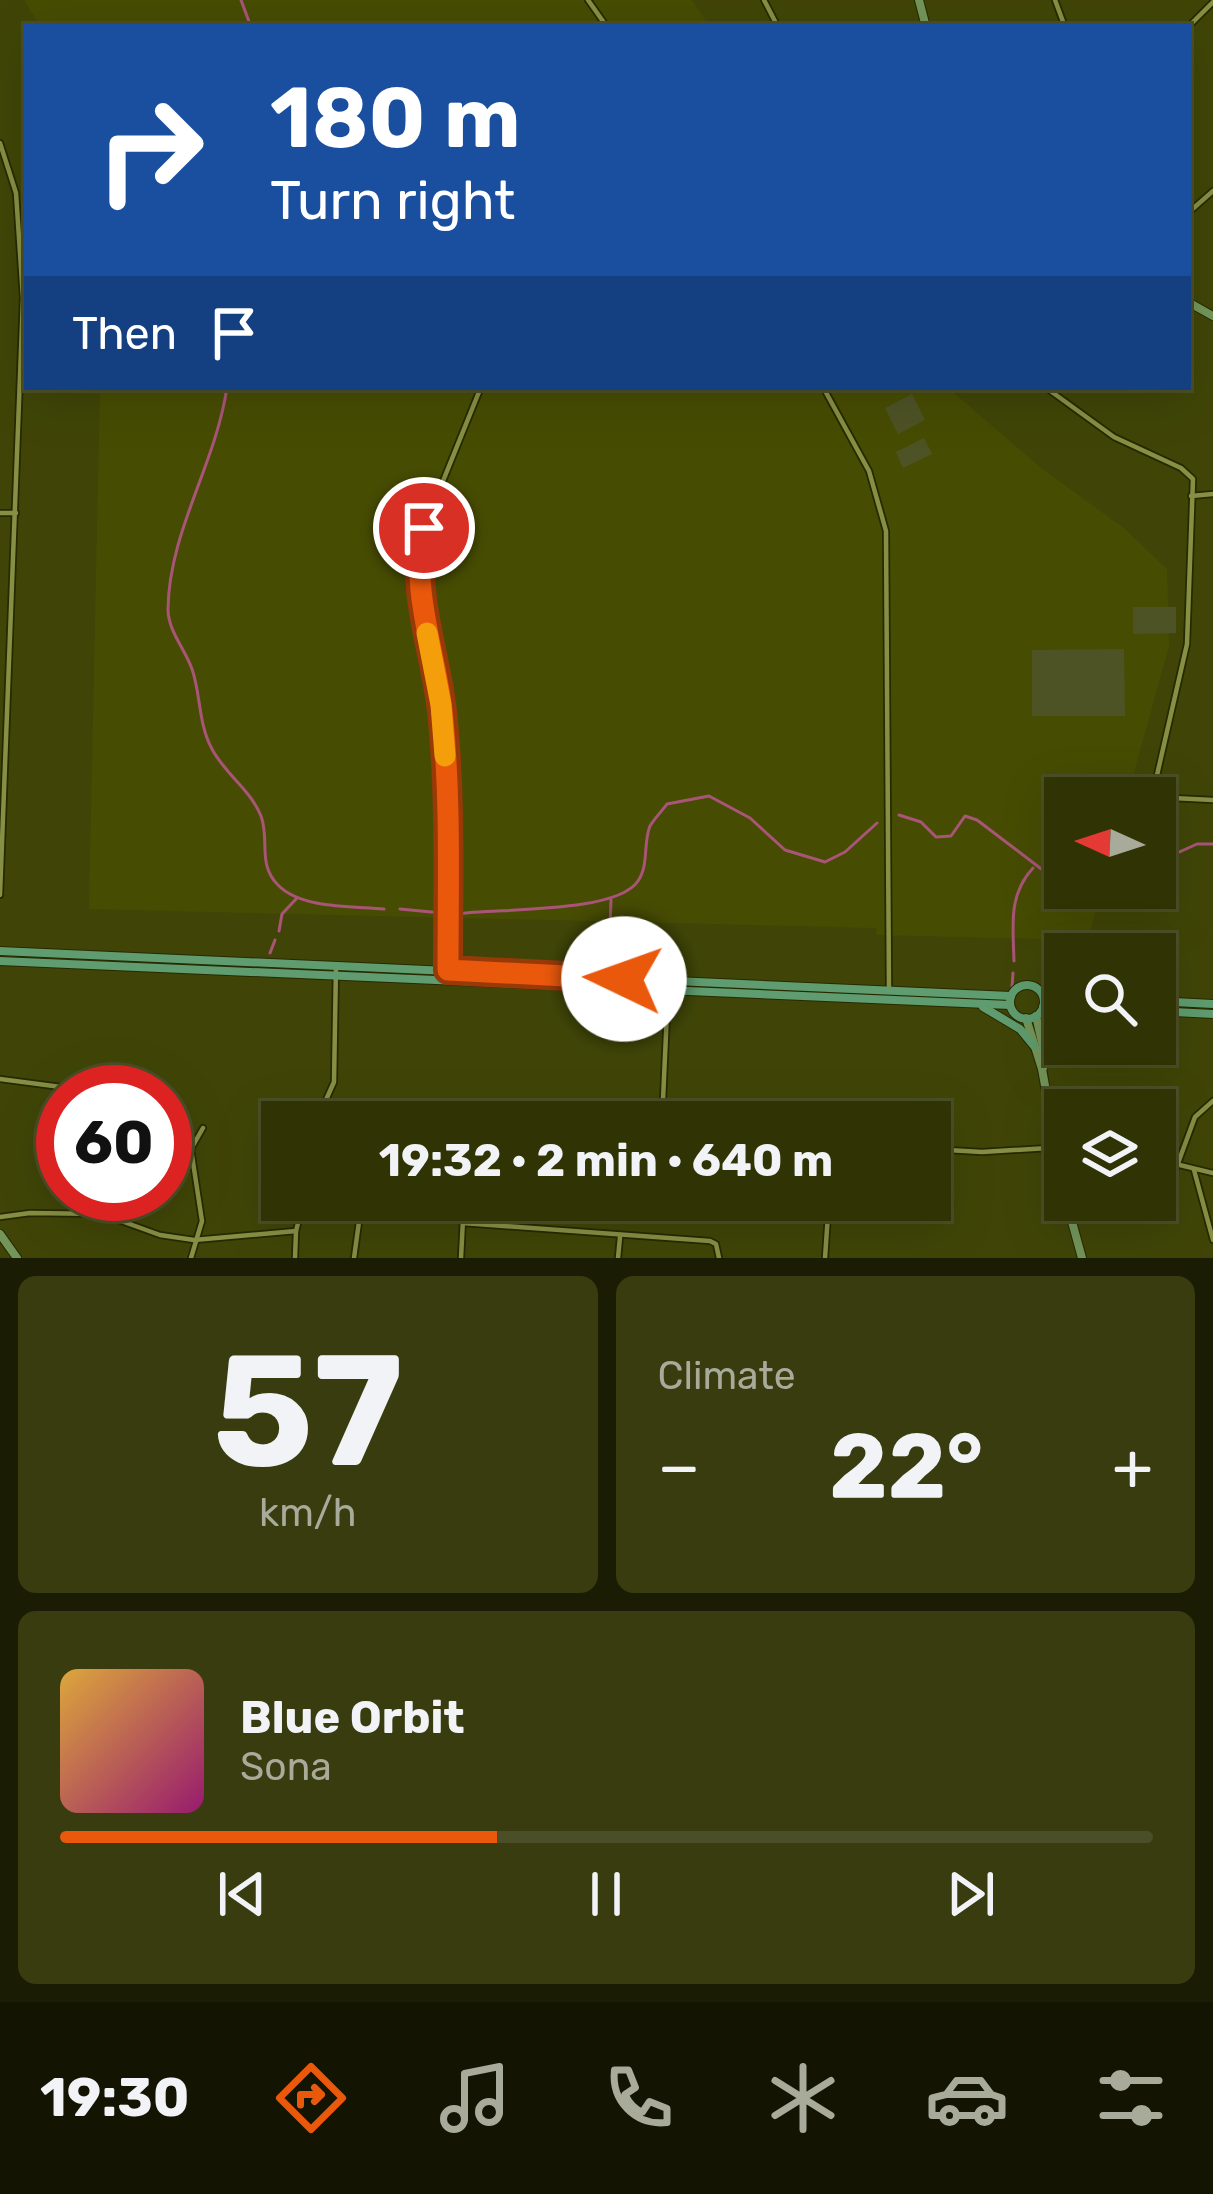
<!DOCTYPE html>
<meta charset="utf-8">
<style>
:root{--surface:#303405;--page:#383c0f;--text:#f1f3f6;--muted:#a8aa9a;--line:#4b4f27;--accent:#ea580c}
body{margin:0;font-family:Rubik,sans-serif;background:var(--page);color:var(--text);height:100vh;display:flex;flex-direction:column;font-size:45px;white-space:nowrap}
*{box-sizing:border-box;margin:0}
p{font-size:39px;color:var(--muted)}
.icon{flex:none;width:66px;height:66px;fill:none;stroke:currentColor;stroke-width:2;stroke-linecap:round;stroke-linejoin:round}
.map{position:relative;height:1258px;overflow:hidden}
.side{display:flex;flex-direction:column;gap:18px;padding:18px;background:#1a1d03;flex:1}
.side>*{flex:none}
.top-card{position:absolute;left:24px;top:24px;width:1167px;height:366px;border-radius:0px;box-shadow:0 12px 48px #0002,0 0 0 3px var(--line);background:#1a4fa0;color:#fff;overflow:hidden}
.needle{width:78px;rotate:273deg}
.buttons{position:absolute;left:1044px;top:777px;display:grid;gap:24px}
.buttons a{display:grid;place-items:center;width:132px;height:132px;border-radius:0px;background:var(--surface);box-shadow:0 12px 48px #0002,0 0 0 3px var(--line);font-size:60px}
.speed{position:absolute;left:36px;top:1065px;display:flex;gap:24px;font-size:60px;font-weight:700;text-align:center}
.speed>*{display:grid;place-content:center;width:156px;height:156px;border-radius:50%;background:var(--surface);box-shadow:0 12px 48px #0002,0 0 0 3px var(--line);line-height:1}
.speed .limit{border:18px solid #d22;background:#fff;color:#111}
.pin{position:absolute;display:grid;place-items:center;width:102px;height:102px;color:#fff;margin:-51px;border:6px solid #fff;border-radius:50%;box-shadow:0 3px 12px #0007}
.me{position:absolute;width:132px;margin:-66px;rotate:273deg;stroke-linejoin:round;filter:drop-shadow(0 0 9px #0008)}
.turn{display:flex;align-items:center;gap:42px;height:252px;padding:0 48px;font-size:54px}
.turn .icon{width:156px;height:156px;stroke-width:2.5}
.turn b{display:block;font-size:84px;line-height:102px}
.then{display:flex;align-items:center;height:114px;padding:0 48px;background:#0003;gap:24px;font-size:45px}
.big{font-size:90px;font-weight:700;line-height:1.1}
.side .card{flex:1;display:flex;flex-direction:column;justify-content:center;gap:18px;min-width:0;padding:0 42px;border-radius:18px;background:var(--page)}
.side .dial{align-items:center;gap:0}
.dial b{font-size:156px;line-height:1}
.song{display:flex;align-items:center;gap:36px}
.cover{width:144px;height:144px;border-radius:18px;background:linear-gradient(135deg,hsl(40 70% 55%),hsl(320 70% 35%))}
.played{height:12px;border-radius:6px;background:linear-gradient(90deg,var(--accent) 40%,var(--line) 40%)}
.keys{display:flex;justify-content:space-around;direction:ltr}
.heat{display:flex;justify-content:space-between;align-items:center;font-size:66px;direction:ltr}
.side .tiles{flex:1;display:grid;gap:18px;grid-template-columns:1fr 1fr}
.card:last-child{grid-column:span 2}
.trip{position:absolute;left:261px;top:1101px;width:690px;height:120px;border-radius:0px;background:var(--surface);box-shadow:0 12px 48px #0002,0 0 0 3px var(--line);font-weight:700;line-height:120px;text-align:center}
.tabs{display:flex;height:192px;justify-content:space-around;align-items:center;background:#131502;color:var(--muted)}
.tabs .icon{width:84px;height:84px}
.tabs .current{color:var(--accent)}
.tabs b{font-size:54px;color:var(--text)}
.map>svg:first-child{display:block}
</style>
<div class="map">
<svg width="1213" height="1258" viewBox="0 0 1213 1258">
<rect width="100%" height="100%" fill="#404507"/>
<g fill="#474c03">
<polygon points="24,0 692,0 710,27 41,27"/>
<polygon points="100,387 947,387 1041,468 1125,529 1167,569 1169,646 1127,798 1065,798 1065,888 1102,888 1088,940 877,935 876,928 89,909"/>
</g>
<g fill="#4e5326">
<polygon points="912,394 925,420 898,434 885,408"/>
<polygon points="924,438 932,454 903,468 896,452"/>
<polygon points="1133,607 1176,607 1176,633 1133,634"/>
<polygon points="1124,649 1125,716 1032,716 1032,650"/>
</g>
<g fill="none" stroke-linecap="round" stroke-linejoin="round">
<g stroke="#a85577" stroke-width="3">
<polyline points="241,0 251,27"/>
<path d="M227 387C216 464 169 531 168 609 168 631 185 649 192 669 201 695 198 723 212 749 225 774 250 789 261 816 270 840 257 864 278 885 301 909 353 906 384 909"/>
<polyline points="899,815 921,822 936,837 951,836 965,816 977,820 1065,887"/>
<polyline points="1155,863 1197,844 1213,844"/>
<polyline points="1070,888 1092,892 1103,888"/>
<polyline points="400,909 442,913"/>
<path d="M457 914C496 908 616 914 638 881 649 865 643 843 650 826 654 819 662 811 667 804L709 796 750 818 785 850 825 862 845 852 877 823"/>
<polyline points="610,928 611,900"/>
<polyline points="279,931 282,914 297,898"/>
<polyline points="270,953 275,940"/>
<path d="M1014 961C1013 926 1008 895 1033 868"/>
<polyline points="1012,987 1013,973"/>
</g>
<defs>
<g id="street">
<polyline points="588,0 607,27"/>
<polyline points="764,0 778,27"/>
<polyline points="1055,0 1065,27"/>
<polyline points="1188,27 1213,2"/>
<polyline points="0,143 16,193 23,298 0,895"/>
<polyline points="1188,213 1213,191"/>
<polyline points="823,387 869,471 886,531 889,991"/>
<polyline points="1045,387 1114,437 1181,468 1193,479 1187,644 1152,797 1213,800"/>
<polyline points="1191,496 1213,494"/>
<polyline points="0,513 16,513"/>
<path d="M448 971C448 884 451 797 442 711 435 650 410 589 424 528L481 387"/>
<polyline points="0,1079 99,1092"/>
<polyline points="321,1107 501,1122"/>
<polyline points="316,1122 334,1082 336,966"/>
<polyline points="662,1122 668,990"/>
<polyline points="930,1149 982,1152 1065,1147"/>
<polyline points="1155,1159 1213,1173"/>
<polyline points="1177,1166 1195,1117 1213,1101"/>
<polyline points="1194,1170 1213,1240"/>
<polyline points="0,1217 30,1213 102,1214 160,1235 194,1240 296,1231"/>
<polyline points="463,1223 710,1241 716,1244 719,1258"/>
<polyline points="191,1258 202,1221 191,1149 203,1128"/>
<polyline points="295,1258 296,1231 304,1200"/>
<polyline points="354,1258 362,1200"/>
<polyline points="461,1258 464,1200"/>
<polyline points="618,1258 620,1237"/>
<polyline points="825,1258 829,1200"/>
</g>
<g id="secondary">
<polyline points="919,0 926,27"/>
<polyline points="1188,302 1213,316"/>
<polyline points="1036,1016 1046,1060 1043,1068"/>
<polyline points="1026,1018 1042,1069 1065,1195"/>
<polyline points="1066,1200 1082,1258"/>
<polyline points="0,1234 17,1258"/>
</g>
<g id="primary">
<polyline points="0,951 1011,996"/>
<polyline points="0,961 1010,1005"/>
<circle cx="1027" cy="1002" r="17"/>
<polyline points="1043,995 1065,996"/>
<polyline points="1155,1001 1213,1004"/>
<polyline points="983,1007 1020,1029 1034,1046"/>
<polyline points="1043,1007 1065,1007"/>
<polyline points="1155,1011 1213,1014"/>
<polyline points="1044,1049 1052,1029 1065,1016"/>
</g>
</defs>
<use href="#street" stroke="#272a01" stroke-width="8"/>
<use href="#secondary" stroke="#272a01" stroke-width="10"/>
<use href="#primary" stroke="#272a01" stroke-width="10"/>
<use href="#street" stroke="#878f44" stroke-width="4.5"/>
<use href="#secondary" stroke="#73955a" stroke-width="8"/>
<use href="#primary" stroke="#5f9c6f" stroke-width="8"/>
</g>
<g fill="none" stroke-linecap="round" stroke-linejoin="round">
<defs>
<path id="route" d="M424 528C410 589 435 650 442 711 451 797 448 884 448 970L624 979"/>
</defs>
<use href="#route" stroke="#983908" stroke-width="30"/>
<use href="#route" stroke="#ea580c" stroke-width="21"/>
<polyline stroke="#f59e0b" stroke-width="21" points="427,633 441,705 445,756"/>
</g>
</svg>
<div class="buttons">
<a><svg class="needle" viewBox="-14 -14 28 28"><path d="M0-13l5 13h-10z" fill="#e53935"/><path d="M0 13l5-13h-10z" fill="#a8aa9a"/></svg></a>
<a><svg class="icon" aria-label="search" viewBox="0 0 24 24"><circle cx="10" cy="10" r="6"/><path d="M15 15l6 6"/></svg></a>
<a><svg class="icon" aria-label="layers" viewBox="0 0 24 24"><path d="M12 4l9 5-9 5-9-5zM3 14l9 5 9-5"/></svg></a>
</div>
<div class="speed"><div class="limit">60</div></div>
<div class="pin" style="left:424px;top:528px;background:#d93025"><svg class="icon" aria-label="arrive" viewBox="0 0 24 24"><path d="M6 21V4h12l-3 4 3 4H6"/></svg></div>
<svg class="me" style="left:624px;top:979px" viewBox="-20 -20 40 40"><circle r="19" fill="#fff"/><path d="M0-13L10 11 0 6-10 11z" fill="#ea580c"/></svg>
<div class="trip">19:32 · 2 min · 640 m</div>
<div class="top-card">
<div class="turn"><svg class="icon" aria-label="right" viewBox="0 0 24 24"><path d="M7 20v-9h11M14 6l5 5-5 5"/></svg><div><b>180 m</b>Turn right</div></div>
<div class="then">Then<svg class="icon" aria-label="arrive" viewBox="0 0 24 24"><path d="M6 21V4h12l-3 4 3 4H6"/></svg></div>
</div>
</div>
<section class="side">
<div class="tiles">
<div class="card dial"><b>57</b><p>km/h</p></div>
<div class="card"><p>Climate</p>
<div class="heat"><a>−</a><b class="big">22°</b><a>+</a></div>
</div>
<div class="card">
<div class="song"><i class="cover"></i><div><b>Blue Orbit</b><p>Sona</p></div></div>
<div class="played"></div>
<div class="keys"><svg class="icon" aria-label="previous" viewBox="0 0 24 24"><path d="M18 5L8 12l10 7zM5 5v14"/></svg><svg class="icon" aria-label="pause" viewBox="0 0 24 24"><path d="M8 5v14M16 5v14"/></svg><svg class="icon" aria-label="next" viewBox="0 0 24 24"><path d="M6 5l10 7-10 7zM19 5v14"/></svg></div>
</div>
</div>
</section>
<nav class="tabs">
<b>19:30</b>
<svg class="icon current" aria-label="directions" viewBox="0 0 24 24"><path d="M12 3l9 9-9 9-9-9zM9 14v-3h6M13 9l2 2-2 2"/></svg>
<svg class="icon" aria-label="music" viewBox="0 0 24 24"><path d="M9 18V5l10-2v13"/><circle cx="6" cy="18" r="3"/><circle cx="16" cy="16" r="3"/></svg>
<svg class="icon" aria-label="phone" viewBox="0 0 24 24"><path d="M5 4h4l2 5-3 2q2 4 5 5l2-3 5 2v4C11 20 4 13 5 4z"/></svg>
<svg class="icon" aria-label="climate" viewBox="0 0 24 24"><path d="M12 3v18M4 7l16 10M4 17L20 7"/></svg>
<svg class="icon" aria-label="car" viewBox="0 0 24 24"><path d="M5 17H2v-5l4-1 3-4h7l3 4 3 1v5h-3M9 17h6M6 11h13"/><circle cx="7" cy="17" r="2"/><circle cx="17" cy="17" r="2"/></svg>
<svg class="icon" aria-label="filters" viewBox="0 0 24 24"><path d="M4 7h16M4 17h16"/><circle cx="9" cy="7" r="2"/><circle cx="15" cy="17" r="2"/></svg>
</nav>
